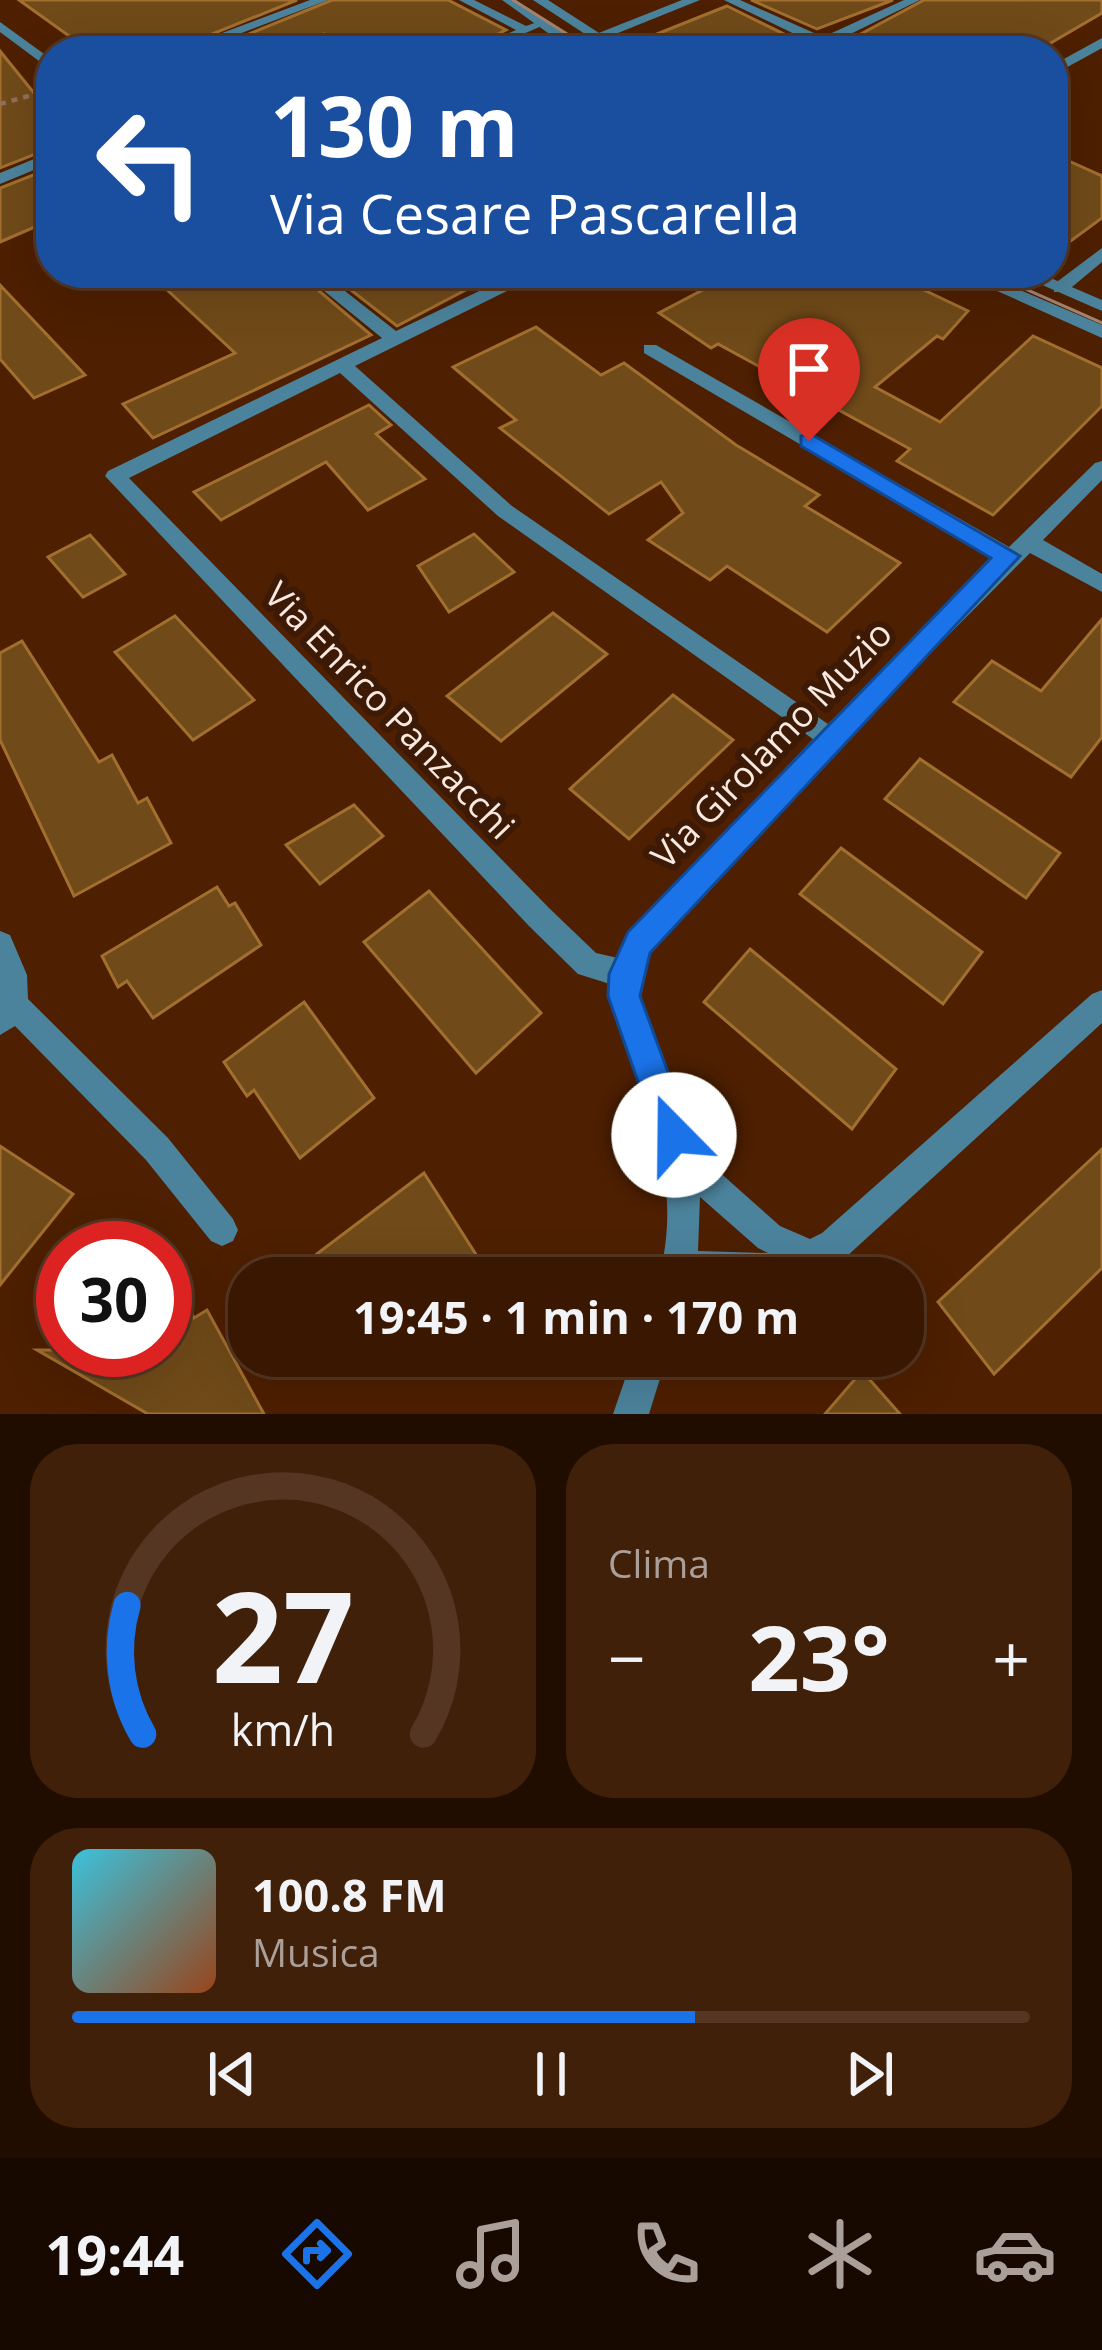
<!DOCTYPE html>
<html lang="it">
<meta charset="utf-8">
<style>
:root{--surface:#3a1700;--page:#41200a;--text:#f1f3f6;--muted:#ab9f99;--line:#543622;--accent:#1a73e8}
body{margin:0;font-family:"Open Sans",sans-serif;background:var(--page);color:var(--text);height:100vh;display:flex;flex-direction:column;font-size:45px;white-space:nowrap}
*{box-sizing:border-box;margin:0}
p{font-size:39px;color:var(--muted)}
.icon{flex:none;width:66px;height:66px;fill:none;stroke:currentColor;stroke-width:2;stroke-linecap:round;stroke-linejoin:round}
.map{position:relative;height:1414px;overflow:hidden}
.sheet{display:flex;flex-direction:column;gap:30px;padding:30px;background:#200d00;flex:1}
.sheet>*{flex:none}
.banner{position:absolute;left:36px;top:36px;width:1032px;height:252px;border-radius:48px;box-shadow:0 12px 48px #0002,0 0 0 3px var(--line);background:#1a4fa0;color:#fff;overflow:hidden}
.speed{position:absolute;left:36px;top:1221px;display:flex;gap:24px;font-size:60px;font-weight:700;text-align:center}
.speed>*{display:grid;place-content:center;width:156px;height:156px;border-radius:50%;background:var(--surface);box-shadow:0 12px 48px #0002,0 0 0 3px var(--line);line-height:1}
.speed .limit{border:18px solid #d22;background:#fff;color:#111}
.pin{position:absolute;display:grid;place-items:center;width:102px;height:102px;color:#fff;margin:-123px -51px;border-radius:50% 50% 50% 0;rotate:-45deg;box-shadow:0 0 12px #0007}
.pin .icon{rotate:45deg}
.me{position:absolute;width:132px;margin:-66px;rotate:338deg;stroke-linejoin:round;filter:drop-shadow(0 0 9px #0008)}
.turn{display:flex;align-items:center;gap:42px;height:252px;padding:0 36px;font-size:54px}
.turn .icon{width:156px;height:156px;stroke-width:2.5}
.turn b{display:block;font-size:84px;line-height:102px}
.big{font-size:90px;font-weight:700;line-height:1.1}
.sheet .card{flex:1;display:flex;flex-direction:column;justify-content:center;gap:18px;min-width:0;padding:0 42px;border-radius:48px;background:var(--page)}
.sheet .dial{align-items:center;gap:0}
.dial svg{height:312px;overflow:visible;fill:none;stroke:var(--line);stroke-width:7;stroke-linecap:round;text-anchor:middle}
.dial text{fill:var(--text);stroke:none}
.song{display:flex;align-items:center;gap:36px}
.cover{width:144px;height:144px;border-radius:18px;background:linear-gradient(135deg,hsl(190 70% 55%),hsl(20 70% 35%))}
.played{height:12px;border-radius:6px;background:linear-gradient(90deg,var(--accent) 65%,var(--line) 65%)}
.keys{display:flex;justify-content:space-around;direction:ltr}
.heat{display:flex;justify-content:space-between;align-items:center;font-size:66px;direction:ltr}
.sheet .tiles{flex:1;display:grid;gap:30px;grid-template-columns:1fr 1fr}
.card:last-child{grid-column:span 2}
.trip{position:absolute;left:228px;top:1257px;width:696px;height:120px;border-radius:48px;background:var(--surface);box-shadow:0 12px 48px #0002,0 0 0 3px var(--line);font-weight:700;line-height:120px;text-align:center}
.menu{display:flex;height:192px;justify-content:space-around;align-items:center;background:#170900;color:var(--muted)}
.menu .icon{width:84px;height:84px}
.menu .selected{color:var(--accent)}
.menu b{font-size:54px;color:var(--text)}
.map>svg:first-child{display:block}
</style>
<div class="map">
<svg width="1102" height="1414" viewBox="0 0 1102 1414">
<rect width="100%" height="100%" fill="#4e1f00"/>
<g fill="#704a19" stroke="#a26f2f" stroke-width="3">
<polygon points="19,0 297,0 170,51 90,51"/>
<polygon points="332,0 448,0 506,30 463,51 360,51 324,34 283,51 207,51"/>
<polygon points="751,0 893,0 817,29"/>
<polygon points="924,0 1102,0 1102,13 1037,51 987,51 950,37 923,51 893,51 857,36"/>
<polygon points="727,6 794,39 766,51 631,51 627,46"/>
<polygon points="0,51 51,114 51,148 0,168"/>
<polygon points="1053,154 1102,176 1102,218 1053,254"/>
<polygon points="51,168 51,220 0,242 0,188"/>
<polygon points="149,273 298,273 371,335 153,438 123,404 235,353"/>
<polygon points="329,273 498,273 397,326"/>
<polygon points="735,273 888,273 968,311 943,339 937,336 875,387 940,422 1033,336 1102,368 1102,406 993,515 897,461 910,449 718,344 711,348 659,313"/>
<polygon points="0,285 85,375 34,398 0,359"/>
<polygon points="536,327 601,375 624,363 736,445 819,495 805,506 900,563 827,632 727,566 710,580 648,540 683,513 661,482 609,514 500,428 516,420 453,367"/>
<polygon points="369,405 391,425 376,434 425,479 368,510 326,462 221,520 194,492"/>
<polygon points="474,534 514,572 449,612 418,566"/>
<polygon points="90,535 125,574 83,597 48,557"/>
<polygon points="553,613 607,654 501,741 447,696"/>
<polygon points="175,616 254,700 193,740 115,652"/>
<polygon points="1102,619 1102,737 1071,777 954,702 992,661 1041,691"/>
<polygon points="22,641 99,762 112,755 138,803 147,798 171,843 74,896 0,740 0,653"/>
<polygon points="673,695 733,740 629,839 570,789"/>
<polygon points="920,759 1060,853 1026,898 885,799"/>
<polygon points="354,805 383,836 320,884 286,845"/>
<polygon points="841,848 982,952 943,1004 800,894"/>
<polygon points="217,887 229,906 235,903 261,945 153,1018 127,981 118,987 102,956"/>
<polygon points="429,891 541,1013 476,1073 364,942"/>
<polygon points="750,949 896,1069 852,1129 704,1002"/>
<polygon points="304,1002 374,1098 300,1158 254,1090 247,1096 224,1062"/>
<polygon points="0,1146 73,1194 0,1285"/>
<polygon points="1102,1149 1102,1268 994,1374 938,1302"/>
<polygon points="424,1173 491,1278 285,1278"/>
<polygon points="165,1266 194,1318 207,1310 264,1414 148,1414 37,1350 165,1350"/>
<polygon points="862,1371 900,1414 825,1414"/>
</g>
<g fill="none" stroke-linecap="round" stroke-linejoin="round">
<polyline stroke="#92705a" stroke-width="4.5" stroke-dasharray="6 6" stroke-linecap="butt" points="0,104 50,90"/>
<polygon fill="#4c839c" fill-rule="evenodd" points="459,0 474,0 526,26 543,20 549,23 483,51 467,51 516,30"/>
<g fill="#4c839c" fill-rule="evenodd">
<polygon points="310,0 328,0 194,51 174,51"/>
<polygon points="682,0 700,0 603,39 591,36"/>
<polygon points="724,0 740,0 823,37 904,0 920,0 834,42 849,51 813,48 813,43"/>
<polygon points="0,22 51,59 51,70 0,32"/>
<polygon points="1102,38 1102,48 1053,75 1053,65"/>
<polygon points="51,152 51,163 0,184 0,173"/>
<polygon points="1102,248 1102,262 1066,292 1054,292 1054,284"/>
<path d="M302 273H322L396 331 498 282 503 273H521L511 289 355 366 512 506 828 724 996 559 644 353V345H656L1009 547 1095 463 1102 461V480L1043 540 1102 574V592L1030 553 839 745 649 952 639 974 638 996 690 1146 780 1226 810 1239 822 1233 1092 994 1102 990V1023L846 1257 797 1278H659C679 1197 660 1142 632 1066 623 1040 609 1011 610 984L578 974 529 926 105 476 108 471 382 338ZM340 373 498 516 813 739 629 934 618 958 596 953 549 908 129 478ZM700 1197 758 1248 768 1253 698 1251Z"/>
<polygon points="0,931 10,935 27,975 28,999 168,1138 233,1219 238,1230 233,1241 222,1246 211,1241 146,1160 15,1026 0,1035"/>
<polygon points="633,1356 667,1356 649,1414 613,1414"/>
</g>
<g fill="#4c839c" fill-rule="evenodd">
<polygon points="502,0 516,0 589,51 573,51"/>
<polygon points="533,0 548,0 627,51 611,51"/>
<polygon points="957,273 980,273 1102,325 1102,338"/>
<polygon points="1015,273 1039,273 1102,300 1102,311"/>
</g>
<g stroke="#a38470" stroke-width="3">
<polyline points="513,0 594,51"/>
<polyline points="989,273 1102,323"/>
</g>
</g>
<polygon fill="#1a73e8" stroke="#114b97" stroke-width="3" points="809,433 1020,556 650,953 640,996 691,1135 686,1147 674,1152 661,1147 608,996 609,974 628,932 991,558 801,446 801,436"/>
<g text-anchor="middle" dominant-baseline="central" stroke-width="12" stroke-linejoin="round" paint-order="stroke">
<g font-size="36" fill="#f9e9e1" stroke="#3c1a06">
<text transform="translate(390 710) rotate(46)">Via Enrico Panzacchi</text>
<text transform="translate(771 744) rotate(-46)">Via Girolamo Muzio</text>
</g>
</g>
</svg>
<div class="speed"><div class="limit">30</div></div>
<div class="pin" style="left:809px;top:441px;background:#d93025"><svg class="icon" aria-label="arrive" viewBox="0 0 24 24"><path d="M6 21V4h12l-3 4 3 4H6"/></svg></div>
<svg class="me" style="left:674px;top:1135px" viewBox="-20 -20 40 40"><circle r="19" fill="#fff"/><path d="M0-13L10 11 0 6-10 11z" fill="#1a73e8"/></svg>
<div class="trip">19:45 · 1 min · 170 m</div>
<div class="banner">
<div class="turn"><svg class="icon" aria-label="left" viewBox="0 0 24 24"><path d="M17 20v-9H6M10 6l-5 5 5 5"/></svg><div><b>130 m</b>Via Cesare Pascarella</div></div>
</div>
</div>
<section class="sheet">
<div class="tiles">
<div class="card dial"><svg viewBox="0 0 100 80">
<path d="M14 69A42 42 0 1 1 86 69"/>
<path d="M14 69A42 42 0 0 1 10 36" stroke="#1a73e8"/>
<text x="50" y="56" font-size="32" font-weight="700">27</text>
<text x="50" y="72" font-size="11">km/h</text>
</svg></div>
<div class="card"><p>Clima</p>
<div class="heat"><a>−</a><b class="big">23°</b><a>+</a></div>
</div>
<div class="card">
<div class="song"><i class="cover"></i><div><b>100.8 FM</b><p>Musica</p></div></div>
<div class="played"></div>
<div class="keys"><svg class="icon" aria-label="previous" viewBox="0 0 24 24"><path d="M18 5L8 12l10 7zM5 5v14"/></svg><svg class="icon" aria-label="pause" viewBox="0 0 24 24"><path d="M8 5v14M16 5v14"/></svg><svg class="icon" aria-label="next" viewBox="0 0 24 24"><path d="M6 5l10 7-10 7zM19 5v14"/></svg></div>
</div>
</div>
</section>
<nav class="menu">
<b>19:44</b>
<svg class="icon selected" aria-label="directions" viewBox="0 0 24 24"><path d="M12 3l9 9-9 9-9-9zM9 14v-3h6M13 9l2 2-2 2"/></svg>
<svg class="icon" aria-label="music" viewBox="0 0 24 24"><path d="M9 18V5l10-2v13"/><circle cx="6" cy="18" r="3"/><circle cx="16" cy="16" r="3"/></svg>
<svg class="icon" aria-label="phone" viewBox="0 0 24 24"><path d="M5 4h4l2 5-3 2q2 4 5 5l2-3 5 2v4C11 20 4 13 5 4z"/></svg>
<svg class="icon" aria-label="climate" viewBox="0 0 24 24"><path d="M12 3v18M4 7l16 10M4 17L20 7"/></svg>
<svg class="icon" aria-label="car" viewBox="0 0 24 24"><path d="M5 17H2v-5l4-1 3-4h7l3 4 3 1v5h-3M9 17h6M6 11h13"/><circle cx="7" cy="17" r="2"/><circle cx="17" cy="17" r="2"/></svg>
</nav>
